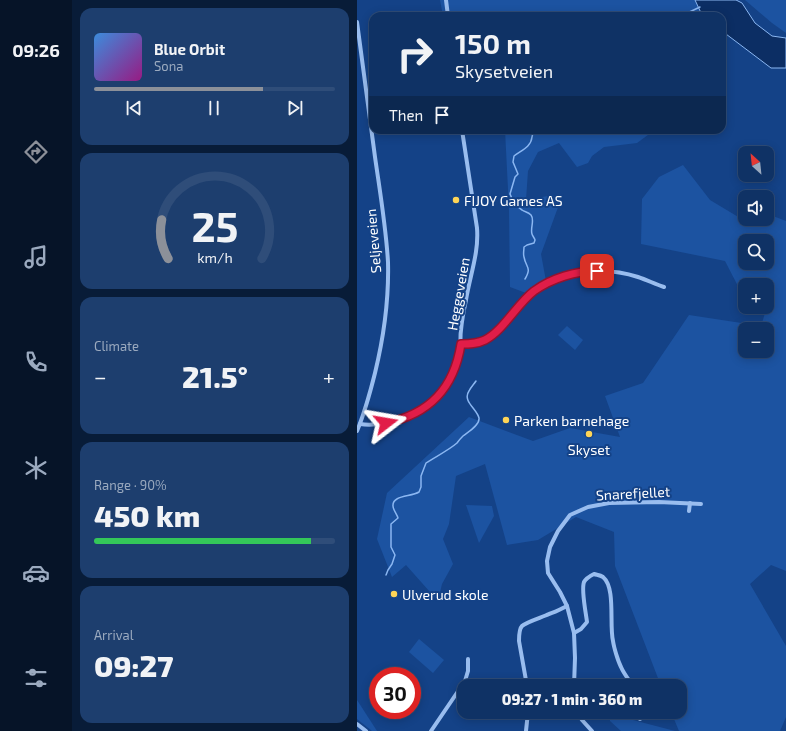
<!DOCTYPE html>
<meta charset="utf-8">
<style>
:root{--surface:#0f3265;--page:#1d3e6e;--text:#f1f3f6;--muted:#9baabf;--line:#2f4d79;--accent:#8c9099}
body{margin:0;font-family:"Exo 2",sans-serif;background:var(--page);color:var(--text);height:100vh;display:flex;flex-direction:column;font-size:15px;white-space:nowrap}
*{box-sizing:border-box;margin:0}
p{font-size:13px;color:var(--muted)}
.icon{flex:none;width:22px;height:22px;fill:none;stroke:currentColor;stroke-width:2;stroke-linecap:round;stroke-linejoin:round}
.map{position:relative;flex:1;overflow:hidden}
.sheet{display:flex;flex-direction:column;gap:8px;padding:8px;background:#081c38;width:285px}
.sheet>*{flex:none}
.hud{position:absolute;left:12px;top:12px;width:357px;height:122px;border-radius:12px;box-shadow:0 2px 10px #0003,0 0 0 1px var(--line);background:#0f3265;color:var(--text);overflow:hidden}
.needle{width:26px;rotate:333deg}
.buttons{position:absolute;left:381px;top:146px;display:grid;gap:8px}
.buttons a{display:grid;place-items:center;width:36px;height:36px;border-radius:8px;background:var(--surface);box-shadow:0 2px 10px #0003,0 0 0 1px var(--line);font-size:20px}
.speed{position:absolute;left:12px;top:667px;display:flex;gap:8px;font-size:20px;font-weight:700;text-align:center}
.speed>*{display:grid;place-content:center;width:52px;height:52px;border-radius:50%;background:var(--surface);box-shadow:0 2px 10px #0003,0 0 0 1px var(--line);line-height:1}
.speed .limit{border:6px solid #d22;background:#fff;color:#111}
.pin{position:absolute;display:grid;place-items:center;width:34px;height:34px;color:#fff;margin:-17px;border-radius:8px;box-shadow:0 2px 6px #0006}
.me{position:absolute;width:44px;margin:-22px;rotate:76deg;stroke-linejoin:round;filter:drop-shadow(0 0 3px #0008)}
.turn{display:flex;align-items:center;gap:14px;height:84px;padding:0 20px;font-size:18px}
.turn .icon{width:52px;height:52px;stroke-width:2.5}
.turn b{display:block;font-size:28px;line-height:34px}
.then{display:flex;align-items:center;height:38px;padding:0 20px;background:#0003;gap:8px;font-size:15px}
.big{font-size:30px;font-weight:800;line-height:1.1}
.sheet .widget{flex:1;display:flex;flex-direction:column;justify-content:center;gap:6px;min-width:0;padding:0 14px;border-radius:12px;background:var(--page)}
.sheet .dial{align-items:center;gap:0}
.dial svg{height:104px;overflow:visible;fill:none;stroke:var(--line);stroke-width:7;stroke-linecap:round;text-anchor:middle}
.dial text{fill:var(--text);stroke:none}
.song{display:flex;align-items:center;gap:12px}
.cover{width:48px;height:48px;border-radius:6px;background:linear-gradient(135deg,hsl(210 70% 55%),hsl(310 70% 35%))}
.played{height:4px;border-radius:2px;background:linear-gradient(90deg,var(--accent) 70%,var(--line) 70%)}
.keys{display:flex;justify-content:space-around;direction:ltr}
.heat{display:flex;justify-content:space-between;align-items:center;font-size:22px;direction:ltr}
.charge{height:6px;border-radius:3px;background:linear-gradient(90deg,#34c759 90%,var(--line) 0)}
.trip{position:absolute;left:100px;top:679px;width:230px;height:40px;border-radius:12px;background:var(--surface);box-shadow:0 2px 10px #0003,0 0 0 1px var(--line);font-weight:800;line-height:40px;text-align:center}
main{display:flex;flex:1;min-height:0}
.tabs{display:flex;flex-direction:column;width:72px;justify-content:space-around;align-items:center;background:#061428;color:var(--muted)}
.tabs .icon{width:28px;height:28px}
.tabs .current{color:var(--accent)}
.tabs b{font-size:18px;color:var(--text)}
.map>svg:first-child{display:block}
</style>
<main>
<nav class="tabs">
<b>09:26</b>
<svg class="icon current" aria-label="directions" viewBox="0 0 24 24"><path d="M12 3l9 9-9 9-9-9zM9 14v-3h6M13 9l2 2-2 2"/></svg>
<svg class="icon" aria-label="music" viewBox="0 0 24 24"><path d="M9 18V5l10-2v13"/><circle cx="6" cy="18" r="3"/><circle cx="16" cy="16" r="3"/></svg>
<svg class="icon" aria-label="phone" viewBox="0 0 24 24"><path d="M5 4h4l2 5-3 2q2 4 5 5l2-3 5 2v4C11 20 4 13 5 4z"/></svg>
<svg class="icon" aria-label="climate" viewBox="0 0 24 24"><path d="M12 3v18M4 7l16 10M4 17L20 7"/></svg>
<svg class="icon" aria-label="car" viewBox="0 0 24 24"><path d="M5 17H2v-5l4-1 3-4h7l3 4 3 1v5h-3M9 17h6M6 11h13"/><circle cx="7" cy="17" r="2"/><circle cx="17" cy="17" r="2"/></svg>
<svg class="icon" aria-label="filters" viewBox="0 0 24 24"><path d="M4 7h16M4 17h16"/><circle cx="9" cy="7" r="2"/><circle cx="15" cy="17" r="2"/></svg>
</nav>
<section class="sheet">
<div class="widget">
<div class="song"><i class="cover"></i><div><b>Blue Orbit</b><p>Sona</p></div></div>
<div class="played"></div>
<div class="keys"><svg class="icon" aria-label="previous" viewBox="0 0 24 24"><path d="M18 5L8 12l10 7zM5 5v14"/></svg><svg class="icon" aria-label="pause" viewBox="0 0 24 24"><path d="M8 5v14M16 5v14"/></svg><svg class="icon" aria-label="next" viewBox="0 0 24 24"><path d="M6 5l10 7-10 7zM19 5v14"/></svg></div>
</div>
<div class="widget dial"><svg viewBox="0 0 100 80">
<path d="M14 69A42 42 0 1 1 86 69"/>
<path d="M14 69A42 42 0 0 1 9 39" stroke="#8c9099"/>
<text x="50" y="56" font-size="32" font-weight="700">25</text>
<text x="50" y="72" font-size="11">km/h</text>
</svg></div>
<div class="widget"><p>Climate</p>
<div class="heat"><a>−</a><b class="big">21.5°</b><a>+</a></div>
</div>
<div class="widget"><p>Range · 90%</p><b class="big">450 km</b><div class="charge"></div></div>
<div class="widget"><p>Arrival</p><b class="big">09:27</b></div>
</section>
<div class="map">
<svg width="429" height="731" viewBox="0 0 429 731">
<rect width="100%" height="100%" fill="#144287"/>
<g fill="#1c53a1" fill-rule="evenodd">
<polygon points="83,0 358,0 348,12 342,16 86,16"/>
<polygon points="388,0 429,0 429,33 415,23"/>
<polygon points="148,130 294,130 295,132 280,143 247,147 235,156 231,163 220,167 202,143 181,152 171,171 169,200 191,196 204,199 184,254 189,281 177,296 153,287 152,209"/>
<path d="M326 165 353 200 388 221 401 219H410V217L416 216 429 221V571L414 565 393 584 429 646V717L423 731H322L314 712H323V686H304L258 566 257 532 219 517 181 540 150 545 128 464 99 476 92 524 86 539 96 564 85 584 81 601 49 565 35 577 20 539 30 493 112 417 176 441 213 428 263 437 248 396 286 383 332 315 404 326 410 307V285H388V293L383 290 368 261 284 244 285 199 302 177ZM388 241H410V263H388ZM388 329H410V351H388Z"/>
<polygon points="210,326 226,340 218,350 201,335"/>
<polygon points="109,505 135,506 137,516 122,543"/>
<polygon points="62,639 87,660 76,673 52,652"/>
<polygon points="0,700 20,731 15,731 0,719"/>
<polygon points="253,712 271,712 276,720 318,731 264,731 253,721"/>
</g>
<polygon fill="#0c2e64" stroke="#8bb7f2" points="338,0 379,0 385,3 398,23 415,36 429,38 429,68 414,68 365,31 365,16 348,16 345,15"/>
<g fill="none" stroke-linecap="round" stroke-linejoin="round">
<g stroke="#8bb7f2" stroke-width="1.5">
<polyline points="324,16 343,7"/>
<path d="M168 279C175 267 169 268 167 257 166 254 167 250 167 247L170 245 177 243 178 240C178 239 175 235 175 234 173 228 178 220 174 215 171 212 168 212 165 210 160 207 155 200 153 194L158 177 161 174 156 162 157 156C165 150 174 147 175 137 176 134 176 132 176 130"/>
<path d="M29 575 31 570 35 564 38 555 34 547V524L41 518C40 514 36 510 36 506 35 495 54 497 62 492L64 487V476L69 463C78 457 92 450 100 443 102 440 104 438 106 436 111 432 123 425 122 418 120 409 105 401 112 391 114 387 117 384 119 381"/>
</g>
<g stroke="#99bdef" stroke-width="4">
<polyline points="89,0 91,16"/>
<path d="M0 22C6 67 12 112 18 157 23 192 29 227 31 262 32 300 27 336 18 373 13 393 8 412 0 431"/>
<path d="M104 344C112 344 120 344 128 340 145 332 160 305 175 292 182 287 189 284 197 281 223 269 253 268 281 277 290 280 298 284 307 287"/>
<path d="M3 424C17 426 32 423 45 419 78 409 97 381 103 348 104 342 103 336 104 330 105 319 107 309 109 300 113 275 122 253 120 228L105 130"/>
<polyline points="332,511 333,503"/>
<path d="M217 633 224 629 230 622C229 613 224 590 227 582 229 578 233 576 237 574 240 575 243 575 246 577 259 588 252 624 256 641 257 648 261 661 264 667 267 674 272 680 276 686"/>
<path d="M170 686 162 641C162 637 162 629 165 626 169 622 186 617 192 614 199 612 204 609 210 606"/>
<polyline points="217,686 218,658 217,633 210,606 203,592 191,573 190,561 193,547 201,531 213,515 231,507 252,503 302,502 344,504"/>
<polyline points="220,712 225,720 235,731"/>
<polyline points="283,719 283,712"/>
<polyline points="0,724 9,731"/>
<polyline points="74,731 108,681 111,671 111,659"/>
<polyline points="169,731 171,712"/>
</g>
</g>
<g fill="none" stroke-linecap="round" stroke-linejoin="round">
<defs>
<path id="route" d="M29 423C73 414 97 388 104 344 112 344 120 344 128 340 146 331 160 304 177 291 195 278 219 271 240 271"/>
</defs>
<use href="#route" stroke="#92132f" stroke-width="10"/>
<use href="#route" stroke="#e11d48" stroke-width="7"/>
</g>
<g fill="#ffd557" stroke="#144287" stroke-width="1.5">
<circle cx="99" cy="200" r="4"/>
<circle cx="149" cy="420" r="4"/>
<circle cx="232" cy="434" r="4"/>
<circle cx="37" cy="594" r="4"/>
</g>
<g text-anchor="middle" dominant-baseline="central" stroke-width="4" stroke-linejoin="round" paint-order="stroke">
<g font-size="14" fill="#fff" stroke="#144287" text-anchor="start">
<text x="107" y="200">FIJOY Games AS</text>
<text x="157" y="420">Parken barnehage</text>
<text x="232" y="449" text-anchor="middle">Skyset</text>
<text x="45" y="594">Ulverud skole</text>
</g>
<g font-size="14" fill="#fff" stroke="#144287">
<text transform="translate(16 241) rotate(-95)">Seljeveien</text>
<text transform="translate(101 294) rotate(-80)">Heggeveien</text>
<text transform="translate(276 493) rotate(-3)">Snarefjellet</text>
</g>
</g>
</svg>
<div class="buttons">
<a><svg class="needle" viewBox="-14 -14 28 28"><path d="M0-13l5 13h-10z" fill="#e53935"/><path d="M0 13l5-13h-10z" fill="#9baabf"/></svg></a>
<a><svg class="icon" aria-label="sound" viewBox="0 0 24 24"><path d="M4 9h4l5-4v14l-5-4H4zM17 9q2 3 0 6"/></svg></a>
<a><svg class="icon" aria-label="search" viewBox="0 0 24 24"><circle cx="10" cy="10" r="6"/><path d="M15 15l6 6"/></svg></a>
<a>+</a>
<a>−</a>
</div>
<div class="speed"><div class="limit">30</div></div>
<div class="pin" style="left:240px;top:271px;background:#d93025"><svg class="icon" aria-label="arrive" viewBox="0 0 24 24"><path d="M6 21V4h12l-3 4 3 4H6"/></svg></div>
<svg class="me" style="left:29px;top:423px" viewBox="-20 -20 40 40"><path d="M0-17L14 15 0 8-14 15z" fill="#e11d48" stroke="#fff" stroke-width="4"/></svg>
<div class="trip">09:27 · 1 min · 360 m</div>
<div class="hud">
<div class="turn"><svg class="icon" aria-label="right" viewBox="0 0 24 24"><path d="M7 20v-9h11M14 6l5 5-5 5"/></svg><div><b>150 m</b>Skysetveien</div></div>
<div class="then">Then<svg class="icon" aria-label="arrive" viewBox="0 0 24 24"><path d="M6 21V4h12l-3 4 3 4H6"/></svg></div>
</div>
</div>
</main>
